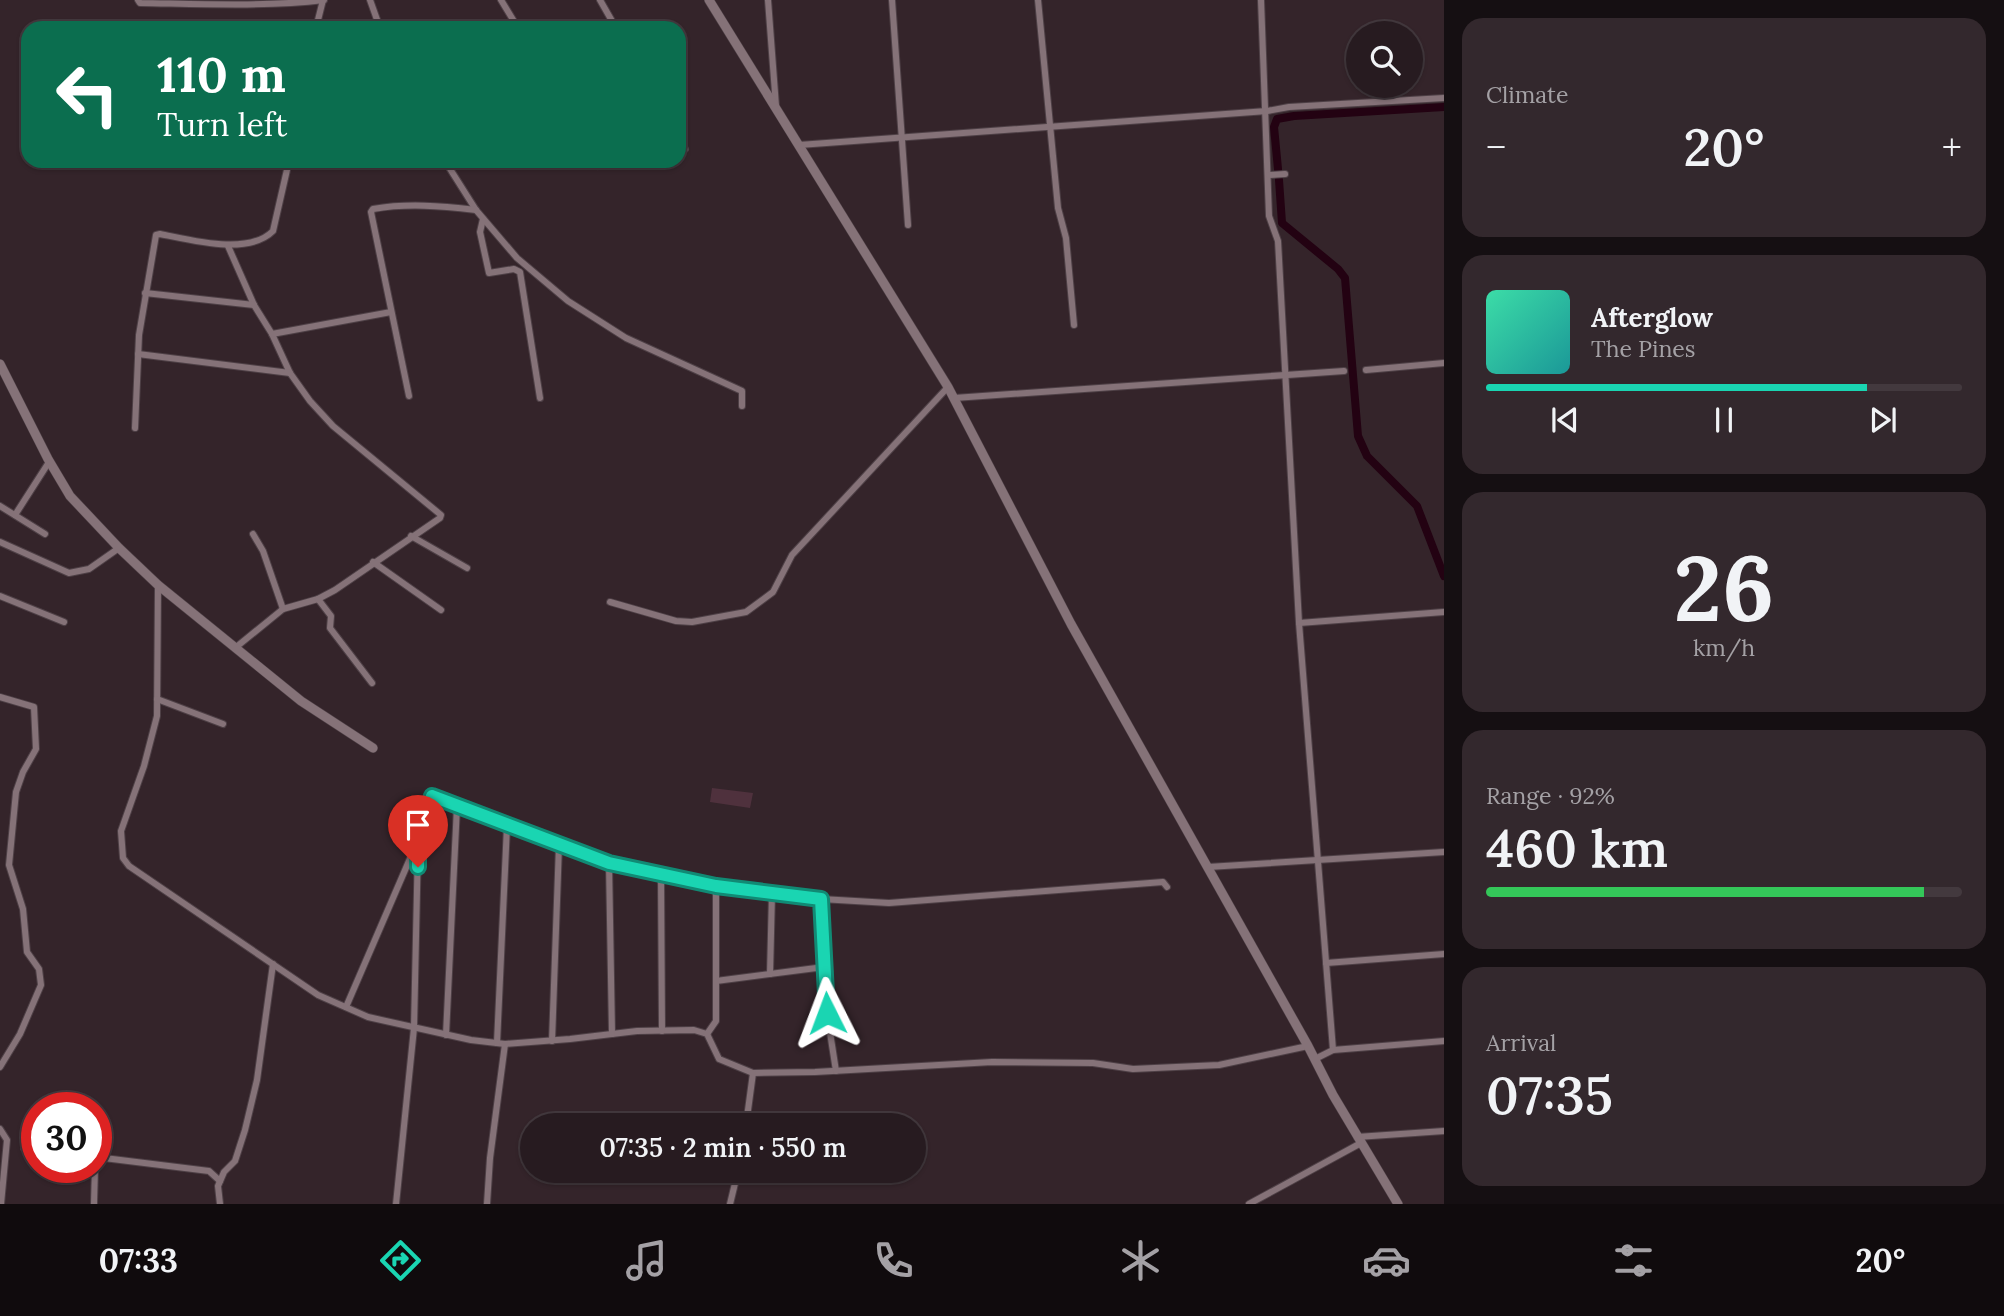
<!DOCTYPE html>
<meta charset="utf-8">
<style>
:root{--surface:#271b20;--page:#33282d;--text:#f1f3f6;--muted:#a4a1a5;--line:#43393e;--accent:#1ad5b2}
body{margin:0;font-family:Lora,serif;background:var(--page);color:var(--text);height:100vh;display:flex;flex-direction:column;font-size:26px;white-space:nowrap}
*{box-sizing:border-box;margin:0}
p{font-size:23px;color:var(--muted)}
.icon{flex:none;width:38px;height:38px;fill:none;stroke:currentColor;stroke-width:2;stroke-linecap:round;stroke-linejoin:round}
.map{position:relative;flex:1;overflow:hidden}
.sheet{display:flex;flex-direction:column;gap:18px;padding:18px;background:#150f12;width:560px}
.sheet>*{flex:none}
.banner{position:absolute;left:21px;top:21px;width:665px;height:147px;border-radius:21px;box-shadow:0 2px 5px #0004,0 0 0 2px var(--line);background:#0b6e4f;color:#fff;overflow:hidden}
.controls{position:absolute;left:1346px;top:21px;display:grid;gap:14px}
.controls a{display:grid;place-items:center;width:77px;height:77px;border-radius:50%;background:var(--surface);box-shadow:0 2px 5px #0004,0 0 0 2px var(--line);font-size:35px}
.speed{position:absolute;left:21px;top:1092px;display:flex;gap:14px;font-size:35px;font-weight:700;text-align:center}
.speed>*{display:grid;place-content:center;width:91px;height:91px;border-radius:50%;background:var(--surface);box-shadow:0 2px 5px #0004,0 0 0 2px var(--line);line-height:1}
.speed .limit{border:10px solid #d22;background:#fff;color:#111}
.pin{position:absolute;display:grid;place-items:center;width:60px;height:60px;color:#fff;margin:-72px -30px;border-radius:50% 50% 50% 0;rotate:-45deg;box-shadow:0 0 7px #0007}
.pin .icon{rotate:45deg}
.me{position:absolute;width:77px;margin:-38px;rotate:357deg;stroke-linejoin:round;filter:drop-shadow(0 0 5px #0008)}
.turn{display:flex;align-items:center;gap:24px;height:147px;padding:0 21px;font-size:32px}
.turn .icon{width:91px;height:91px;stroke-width:2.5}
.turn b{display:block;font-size:49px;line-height:60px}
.big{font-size:52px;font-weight:600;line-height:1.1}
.sheet .widget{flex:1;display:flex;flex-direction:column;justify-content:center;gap:10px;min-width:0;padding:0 24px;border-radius:21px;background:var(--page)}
.sheet .dial{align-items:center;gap:0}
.dial b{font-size:91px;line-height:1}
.song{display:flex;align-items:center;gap:21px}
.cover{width:84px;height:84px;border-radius:10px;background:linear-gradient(135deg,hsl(160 70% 55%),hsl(180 70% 35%))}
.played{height:7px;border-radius:4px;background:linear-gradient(90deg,var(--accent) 80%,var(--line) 80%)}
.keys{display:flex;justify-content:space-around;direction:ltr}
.heat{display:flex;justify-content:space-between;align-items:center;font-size:38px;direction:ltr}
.charge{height:10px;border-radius:5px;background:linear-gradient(90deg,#34c759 92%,var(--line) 0)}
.trip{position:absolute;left:520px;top:1113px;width:406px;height:70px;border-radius:35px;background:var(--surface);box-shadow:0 2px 5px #0004,0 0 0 2px var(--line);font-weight:600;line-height:70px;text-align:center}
.menu{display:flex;height:112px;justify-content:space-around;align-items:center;background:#100b0d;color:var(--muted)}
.menu .icon{width:49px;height:49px}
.menu .active{color:var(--accent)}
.menu b{font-size:32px;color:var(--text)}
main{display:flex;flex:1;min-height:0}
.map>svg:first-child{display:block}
</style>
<main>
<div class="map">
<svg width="1444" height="1204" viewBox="0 0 1444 1204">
<rect width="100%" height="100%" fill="#34242a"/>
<polygon fill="#4f313d" points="712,788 753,793 750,808 710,802"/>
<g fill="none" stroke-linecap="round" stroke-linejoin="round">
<g stroke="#230212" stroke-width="8">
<polyline points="1278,169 1274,127 1277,119 1294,116 1444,107"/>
<polyline points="1279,180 1282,223 1338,269 1345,278 1358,436 1367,456 1417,506 1444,576"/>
</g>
<defs>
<g id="street">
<path d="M138 0 140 3C201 4 264 7 324 0"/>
<polyline points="370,0 380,28"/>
<polyline points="501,0 518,28"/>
<polyline points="600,0 616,28"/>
<polyline points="768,0 776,106"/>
<polyline points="892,0 908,225"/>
<polyline points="1038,0 1058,208 1066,238 1074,325"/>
<polyline points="1261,0 1269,216 1278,241 1299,623 1333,1050 1315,1059"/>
<polyline points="316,28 323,0"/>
<polyline points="679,139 685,149"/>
<polyline points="799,145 1267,111 1289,107 1444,98"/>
<polyline points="445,161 476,210 517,258 568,301 626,338 742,391 742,406"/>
<polyline points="595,161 598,166"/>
<polyline points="1269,175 1285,174"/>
<polyline points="483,219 480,232 489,273 514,269 520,272 540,398"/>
<polyline points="228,246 254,305 272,334 290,373 310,401 333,426 441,515 440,518 335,590 318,599 283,609 235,648"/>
<polyline points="145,293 254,305"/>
<polyline points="272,334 391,312"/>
<polyline points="138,354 290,373"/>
<polyline points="1366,370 1444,363"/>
<path d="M409 396 371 212 373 209C408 203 441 206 476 210"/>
<polyline points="954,398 1344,371"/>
<path d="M135 428 139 335 156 235 160 234C191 240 248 256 273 231L289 161"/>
<polyline points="0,506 45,534"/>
<polyline points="15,515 49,462"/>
<polyline points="253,534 263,551 283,609"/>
<polyline points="411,536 467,568"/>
<polyline points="0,542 69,573 89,569 119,548"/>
<polyline points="373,562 441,610"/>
<polyline points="158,585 157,716 144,766 121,831 123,858 129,866 318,995 368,1017 471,1040 505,1044 570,1039 637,1031 694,1030 707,1034 719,1059 753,1073 815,1072 992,1062 1093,1063 1133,1069 1219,1065 1308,1046"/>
<polyline points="0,596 64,622"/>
<polyline points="318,599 331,616 330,628 372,683"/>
<polyline points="610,602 676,621 692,622 746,612 773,592 792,555 948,387"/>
<polyline points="1299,623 1444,612"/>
<polyline points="0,697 34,707 36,749 23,772 16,792 9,865 23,909 27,952 39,969 41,985 20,1034 0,1067"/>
<polyline points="157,699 223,724"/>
<polyline points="609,863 612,1034"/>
<polyline points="1208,867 1444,852"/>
<polyline points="661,874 662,1031"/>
<polyline points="821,899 827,1013 836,1071"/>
<polyline points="1326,963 1444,954"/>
<polyline points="770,974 772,893"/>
<polyline points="716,981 824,967"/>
<polyline points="346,1007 418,840 432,796 609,863 716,886 821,899 889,903 1163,882 1167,887"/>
<polyline points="707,1034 716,1021 716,886"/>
<polyline points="446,1035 457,806"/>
<polyline points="552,1041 559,845"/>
<polyline points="497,1043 507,826"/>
<polyline points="1333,1050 1444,1041"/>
<polyline points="746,1125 753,1073"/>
<polyline points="0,1129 7,1140 1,1204"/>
<polyline points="1357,1137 1444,1131"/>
<polyline points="24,1148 37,1150"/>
<polyline points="96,1157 209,1171 220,1181"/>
<polyline points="94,1204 95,1167"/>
<polyline points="220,1204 218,1186 224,1172 235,1161 245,1130 257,1080 273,964"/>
<polyline points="396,1204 414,1028 418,845"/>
<polyline points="487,1204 490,1158 505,1044"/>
<polyline points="730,1204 738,1171"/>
<polyline points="1249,1204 1361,1143"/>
</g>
<g id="secondary">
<polyline points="709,0 948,387 1071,624 1308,1046 1333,1095 1398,1204"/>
<polyline points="0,364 48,459 70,496 119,548 158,585 301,701 373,748"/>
</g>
</defs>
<use href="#street" stroke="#4e4046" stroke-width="8"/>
<use href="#secondary" stroke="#4e4046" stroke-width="10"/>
<use href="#street" stroke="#857278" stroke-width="6"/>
<use href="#secondary" stroke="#857278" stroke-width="9"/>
</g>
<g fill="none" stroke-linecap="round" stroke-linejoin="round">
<defs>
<polyline id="route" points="418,867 418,840 432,796 609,863 716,886 821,899 827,1013"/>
</defs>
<use href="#route" stroke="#118a74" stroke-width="18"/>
<use href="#route" stroke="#1ad5b2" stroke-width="12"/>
</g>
</svg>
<div class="controls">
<a><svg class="icon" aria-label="search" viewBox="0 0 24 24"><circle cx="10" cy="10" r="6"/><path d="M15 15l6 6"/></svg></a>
</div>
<div class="speed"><div class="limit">30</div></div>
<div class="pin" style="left:418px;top:867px;background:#d93025"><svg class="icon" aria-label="arrive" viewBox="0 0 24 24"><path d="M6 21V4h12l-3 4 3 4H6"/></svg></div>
<svg class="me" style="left:827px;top:1013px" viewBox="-20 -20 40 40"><path d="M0-17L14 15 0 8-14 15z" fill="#1ad5b2" stroke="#fff" stroke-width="4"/></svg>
<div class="trip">07:35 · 2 min · 550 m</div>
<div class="banner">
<div class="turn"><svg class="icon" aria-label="left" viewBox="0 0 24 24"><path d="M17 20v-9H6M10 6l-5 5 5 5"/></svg><div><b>110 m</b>Turn left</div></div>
</div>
</div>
<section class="sheet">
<div class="widget"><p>Climate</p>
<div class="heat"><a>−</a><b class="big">20°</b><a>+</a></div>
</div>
<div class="widget">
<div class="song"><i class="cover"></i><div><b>Afterglow</b><p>The Pines</p></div></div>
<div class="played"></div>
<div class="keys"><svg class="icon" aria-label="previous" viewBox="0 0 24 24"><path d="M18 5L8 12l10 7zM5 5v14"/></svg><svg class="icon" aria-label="pause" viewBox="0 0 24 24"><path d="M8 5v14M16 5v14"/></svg><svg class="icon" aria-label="next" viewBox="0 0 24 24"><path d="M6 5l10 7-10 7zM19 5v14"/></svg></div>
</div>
<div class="widget dial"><b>26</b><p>km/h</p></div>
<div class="widget"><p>Range · 92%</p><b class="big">460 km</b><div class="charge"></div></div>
<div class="widget"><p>Arrival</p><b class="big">07:35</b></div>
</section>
</main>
<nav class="menu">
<b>07:33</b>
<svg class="icon active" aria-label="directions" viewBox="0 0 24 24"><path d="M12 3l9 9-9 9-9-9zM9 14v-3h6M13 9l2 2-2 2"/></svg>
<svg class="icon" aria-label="music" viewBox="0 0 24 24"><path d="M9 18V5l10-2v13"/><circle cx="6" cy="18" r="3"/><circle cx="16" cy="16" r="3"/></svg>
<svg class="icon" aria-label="phone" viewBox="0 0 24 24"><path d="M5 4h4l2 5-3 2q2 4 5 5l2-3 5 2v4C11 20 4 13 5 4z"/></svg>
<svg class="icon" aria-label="climate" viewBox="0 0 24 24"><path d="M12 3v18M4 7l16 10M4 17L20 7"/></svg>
<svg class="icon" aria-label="car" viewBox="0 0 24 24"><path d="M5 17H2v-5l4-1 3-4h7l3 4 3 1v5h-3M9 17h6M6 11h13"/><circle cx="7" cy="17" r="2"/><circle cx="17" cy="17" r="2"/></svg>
<svg class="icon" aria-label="filters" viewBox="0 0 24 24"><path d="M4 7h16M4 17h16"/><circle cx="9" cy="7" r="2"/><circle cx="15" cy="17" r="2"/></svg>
<b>20°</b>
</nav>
